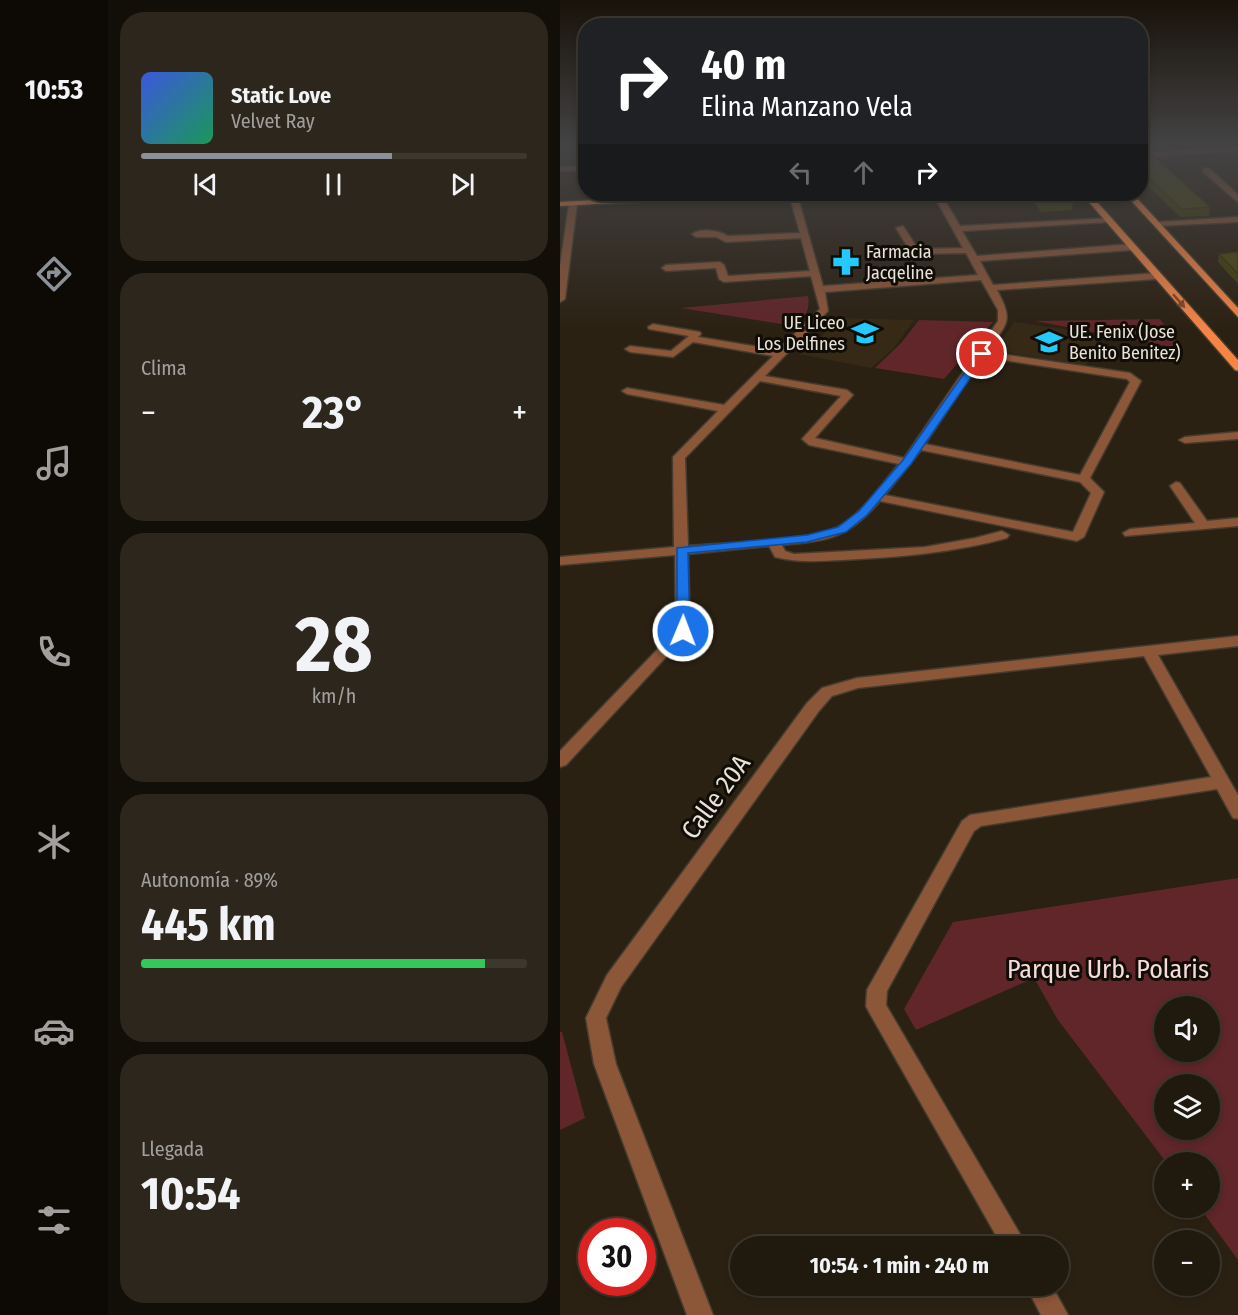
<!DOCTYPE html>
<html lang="es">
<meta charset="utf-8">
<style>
:root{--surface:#20190e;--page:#2d261c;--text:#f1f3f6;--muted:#a2a09e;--line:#3d382e;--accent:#8c9099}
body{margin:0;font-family:"Fira Sans Condensed",sans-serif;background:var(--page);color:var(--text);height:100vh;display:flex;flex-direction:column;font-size:22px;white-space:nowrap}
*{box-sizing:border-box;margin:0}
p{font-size:20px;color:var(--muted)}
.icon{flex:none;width:33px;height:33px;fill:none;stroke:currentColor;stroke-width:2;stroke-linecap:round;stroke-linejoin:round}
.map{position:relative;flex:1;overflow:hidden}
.sheet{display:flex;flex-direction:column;gap:12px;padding:12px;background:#120e08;width:452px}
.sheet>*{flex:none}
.guide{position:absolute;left:18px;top:18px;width:570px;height:183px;border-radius:24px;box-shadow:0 3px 9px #0003,0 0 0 2px var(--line);background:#202124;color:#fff;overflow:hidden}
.tools{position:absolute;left:594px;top:996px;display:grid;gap:12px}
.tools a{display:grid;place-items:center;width:66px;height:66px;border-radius:50%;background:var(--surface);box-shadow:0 3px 9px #0003,0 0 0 2px var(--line);font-size:30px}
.speed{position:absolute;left:18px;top:1218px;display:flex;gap:12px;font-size:30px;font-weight:700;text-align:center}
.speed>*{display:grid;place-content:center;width:78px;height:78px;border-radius:50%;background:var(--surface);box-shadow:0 3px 9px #0003,0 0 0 2px var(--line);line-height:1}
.speed .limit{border:9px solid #d22;background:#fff;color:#111}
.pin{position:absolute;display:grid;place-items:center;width:51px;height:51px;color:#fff;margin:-26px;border:3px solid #fff;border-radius:50%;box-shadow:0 2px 6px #0007}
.me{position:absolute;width:66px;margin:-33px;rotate:1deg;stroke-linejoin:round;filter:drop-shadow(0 0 4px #0008)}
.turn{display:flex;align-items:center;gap:21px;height:126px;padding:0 24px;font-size:27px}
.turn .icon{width:78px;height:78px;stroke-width:2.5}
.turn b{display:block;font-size:42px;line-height:51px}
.lanes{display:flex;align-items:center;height:57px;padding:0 24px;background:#0003;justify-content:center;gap:30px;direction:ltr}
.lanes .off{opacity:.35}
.big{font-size:45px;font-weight:700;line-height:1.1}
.sheet .tile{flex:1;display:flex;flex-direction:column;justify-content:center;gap:9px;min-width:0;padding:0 21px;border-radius:24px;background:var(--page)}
.sheet .dial{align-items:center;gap:0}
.dial b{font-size:78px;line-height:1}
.song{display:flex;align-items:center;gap:18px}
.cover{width:72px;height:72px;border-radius:9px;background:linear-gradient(135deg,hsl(230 70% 55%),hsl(150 70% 35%))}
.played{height:6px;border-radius:3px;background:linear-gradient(90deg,var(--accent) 65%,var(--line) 65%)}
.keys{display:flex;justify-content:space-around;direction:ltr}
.heat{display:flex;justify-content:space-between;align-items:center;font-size:33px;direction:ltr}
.charge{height:9px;border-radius:4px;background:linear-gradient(90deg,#34c759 89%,var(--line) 0)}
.trip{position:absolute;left:170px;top:1236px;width:339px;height:60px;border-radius:30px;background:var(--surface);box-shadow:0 3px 9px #0003,0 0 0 2px var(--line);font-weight:700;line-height:60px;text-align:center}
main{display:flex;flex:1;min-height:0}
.menu{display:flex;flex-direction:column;width:108px;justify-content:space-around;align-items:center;background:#0d0a06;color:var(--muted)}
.menu .icon{width:42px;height:42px}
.menu .active{color:var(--accent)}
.menu b{font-size:27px;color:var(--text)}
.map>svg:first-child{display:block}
</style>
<main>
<nav class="menu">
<b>10:53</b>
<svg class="icon active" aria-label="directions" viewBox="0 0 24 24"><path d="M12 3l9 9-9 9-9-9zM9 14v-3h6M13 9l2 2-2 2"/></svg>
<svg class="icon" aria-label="music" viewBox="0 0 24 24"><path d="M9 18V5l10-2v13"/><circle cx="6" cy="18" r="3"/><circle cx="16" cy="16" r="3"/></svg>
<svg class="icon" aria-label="phone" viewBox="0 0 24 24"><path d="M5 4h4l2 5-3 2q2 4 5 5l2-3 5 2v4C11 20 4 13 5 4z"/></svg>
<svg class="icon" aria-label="climate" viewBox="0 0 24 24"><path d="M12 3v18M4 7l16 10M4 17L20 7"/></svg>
<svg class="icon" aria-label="car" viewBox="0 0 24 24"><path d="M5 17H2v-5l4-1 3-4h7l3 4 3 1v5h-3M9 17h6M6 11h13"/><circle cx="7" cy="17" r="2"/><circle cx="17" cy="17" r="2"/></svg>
<svg class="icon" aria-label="filters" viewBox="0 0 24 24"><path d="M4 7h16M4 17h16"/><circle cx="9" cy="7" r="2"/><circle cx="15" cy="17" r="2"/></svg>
</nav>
<section class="sheet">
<div class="tile">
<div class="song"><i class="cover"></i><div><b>Static Love</b><p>Velvet Ray</p></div></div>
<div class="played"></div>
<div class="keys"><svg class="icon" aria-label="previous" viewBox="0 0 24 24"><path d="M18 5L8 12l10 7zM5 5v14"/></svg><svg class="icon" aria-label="pause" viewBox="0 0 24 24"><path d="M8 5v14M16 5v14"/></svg><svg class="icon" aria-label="next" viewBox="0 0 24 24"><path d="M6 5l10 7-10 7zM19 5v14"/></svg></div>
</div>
<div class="tile"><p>Clima</p>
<div class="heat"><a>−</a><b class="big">23°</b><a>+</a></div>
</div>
<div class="tile dial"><b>28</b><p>km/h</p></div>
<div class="tile"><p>Autonomía · 89%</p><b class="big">445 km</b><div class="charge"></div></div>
<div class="tile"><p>Llegada</p><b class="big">10:54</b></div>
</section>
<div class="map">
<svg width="679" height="1315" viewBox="0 0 679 1315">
<rect width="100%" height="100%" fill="#2b2113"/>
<g fill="#362915">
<polygon points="276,318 354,320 334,348 311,368 239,354 262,336"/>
<polygon points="454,322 532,333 538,347 525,366 435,350"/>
</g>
<g fill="#602629" fill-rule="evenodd">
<path d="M248 296C250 309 246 319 234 326L121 308Z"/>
<polygon points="600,319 622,349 475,321"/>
<polygon points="359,320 433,322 384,379 315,368 341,343"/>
<path d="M678 878 679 879 678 1260 640 1208H650V1162H606L498 1020 474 978 356 1030 344 1009 393 922ZM650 1006V1052H604V1006ZM650 1084V1130H604V1084Z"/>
<polygon points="0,1032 2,1032 25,1118 0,1130"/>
</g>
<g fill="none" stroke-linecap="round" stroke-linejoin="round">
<defs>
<g id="minor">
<polygon points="679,147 679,151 580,157 580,153"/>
<polygon points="26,166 26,170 0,171 0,167"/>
<polygon points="643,168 649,168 679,196 679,203 643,172"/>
<path d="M229 194H237L263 286 418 275 406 253 352 254 336 228 343 226 358 249 403 248 373 194H381L400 226 552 218 553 220 549 222 402 231 417 256 572 244 576 247 572 250 420 261 433 285 597 273 602 276 597 279 437 290C455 323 446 323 427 352L570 373 581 381 530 478 544 492 524 537 517 541 320 501C289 538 268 541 222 545L225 551 234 554 365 547 415 538 442 531 449 535 447 538C393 553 339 557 283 560 260 561 238 563 215 557L209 546 128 554 130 631 6 765 0 767V751L116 630 115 555 0 565V557L114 547 113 457 158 411 67 394 62 391 67 388 164 405 213 356 133 342 113 357 70 352 65 349 70 346 111 351 129 336 89 329 88 327 93 324 140 332 141 334 138 337 218 350 260 309 251 276 164 282 159 279 156 268 106 271 102 268 106 265 160 262 164 265 168 276 250 271 241 238 166 242 156 237H136L132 234C141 228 158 230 168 236L240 233ZM421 280 438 310V321L344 458 255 438 293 395 287 390 205 376 268 311 265 292ZM423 357 567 379 570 382 520 475 365 444ZM200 381 281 396 242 439 249 445 339 464C321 485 303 513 278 527 252 541 161 543 128 546L125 458ZM361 450 520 482 531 493 513 532 325 495Z"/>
<polygon points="13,202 17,204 5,299 0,302 0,266 9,204"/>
<polygon points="679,217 679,222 598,226 594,224 598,222"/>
<polygon points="679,432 679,439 625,443 619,440 625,437"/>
<polygon points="616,482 620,483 647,521 679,518 679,526 565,536 563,533 570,529 635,523 610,486"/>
<polygon points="679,636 679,646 598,655 679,797 679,819 673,818 657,789 421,826 414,831 327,991 326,1005 467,1246 442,1246 309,1012 306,1006 307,990 402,821 410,815 651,777 584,656 298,688 272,696 259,711 61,987 46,1018 56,1064 153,1315 127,1315 34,1064 26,1018 47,975 247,703 262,688 297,678"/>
<polygon points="466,1286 492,1286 508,1315 481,1315"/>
</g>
<g id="major">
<polygon points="150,194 188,194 184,196 0,206 0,202"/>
<polygon points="522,194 530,194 679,361 679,371 675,370"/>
<polygon points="565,194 573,194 679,309 679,318"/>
</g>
</defs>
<use href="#minor" stroke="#453c2f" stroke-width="3"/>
<use href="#major" stroke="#453c2f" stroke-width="3"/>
<use href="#minor" fill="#8c5639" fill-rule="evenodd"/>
<use href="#major" fill="#f68544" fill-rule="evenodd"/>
</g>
<g fill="#41400f">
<polygon points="580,152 650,207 649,216 620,217 580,178"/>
<polygon points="469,194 508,194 513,200 512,210 481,212"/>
<polygon points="678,252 678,284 658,262 659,254"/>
</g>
<g fill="#4c4a11" stroke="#35340c" stroke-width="1.5">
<polygon points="588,151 650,207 621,209 580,169 580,152"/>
<polygon points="476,194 508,194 513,200 482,201"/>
<polygon points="678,252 678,274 659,254"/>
</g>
<defs><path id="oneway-solid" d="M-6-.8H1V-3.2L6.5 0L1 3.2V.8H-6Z" transform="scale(1.5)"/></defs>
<use fill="#834825" href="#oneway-solid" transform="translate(619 301) rotate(49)"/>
<linearGradient id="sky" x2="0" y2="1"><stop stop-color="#18120a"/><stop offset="0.44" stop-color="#444344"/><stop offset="1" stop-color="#444344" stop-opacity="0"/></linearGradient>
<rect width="679" height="330" fill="url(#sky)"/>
<polygon fill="#1a73e8" stroke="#114b97" stroke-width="1.5" points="419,352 427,354 351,464 307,515 286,532 247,542 128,553 130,631 123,635 118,634 117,631 117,548 247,535 278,527 299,511 343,460"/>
<defs>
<symbol id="pharmacy-bare" viewBox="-9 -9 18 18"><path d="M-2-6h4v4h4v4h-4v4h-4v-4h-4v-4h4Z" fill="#24c9fe" stroke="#100c06" stroke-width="2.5" paint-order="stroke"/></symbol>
<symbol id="school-bare" viewBox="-9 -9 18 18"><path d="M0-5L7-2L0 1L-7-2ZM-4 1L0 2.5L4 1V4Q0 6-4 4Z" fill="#24c9fe" stroke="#100c06" stroke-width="2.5" paint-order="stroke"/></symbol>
</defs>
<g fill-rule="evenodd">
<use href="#pharmacy-bare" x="267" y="243" width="38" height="38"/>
<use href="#school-bare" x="286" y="314" width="38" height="38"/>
<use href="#school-bare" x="470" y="323" width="38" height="38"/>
</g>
<g text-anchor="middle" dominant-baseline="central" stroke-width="6" stroke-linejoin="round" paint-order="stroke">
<g font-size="18" fill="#e8e2d9" stroke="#100c06" text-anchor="start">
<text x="306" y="252">Farmacia<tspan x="306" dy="21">Jacqeline</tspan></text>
<text x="285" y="323" text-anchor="end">UE Liceo<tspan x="285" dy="21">Los Delfines</tspan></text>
<text x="509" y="332">UE. Fenix (Jose<tspan x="509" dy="21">Benito Benitez)</tspan></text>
</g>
<g font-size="26" fill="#e8e2d9" stroke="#100c06">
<text transform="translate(156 797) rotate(-54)">Calle 20A</text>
</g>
<g font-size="26" fill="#f7dbda" stroke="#100c06">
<text x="548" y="969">Parque Urb. Polaris</text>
</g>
</g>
</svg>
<div class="tools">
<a><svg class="icon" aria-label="sound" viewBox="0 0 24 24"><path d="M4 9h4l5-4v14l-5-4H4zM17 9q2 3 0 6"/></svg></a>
<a><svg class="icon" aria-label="layers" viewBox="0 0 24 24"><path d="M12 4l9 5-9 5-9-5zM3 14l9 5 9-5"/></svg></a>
<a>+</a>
<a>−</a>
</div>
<div class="speed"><div class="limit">30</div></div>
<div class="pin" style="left:422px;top:354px;background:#d93025"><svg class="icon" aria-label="arrive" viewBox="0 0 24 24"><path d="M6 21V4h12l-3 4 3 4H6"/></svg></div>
<svg class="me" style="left:123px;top:631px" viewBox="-20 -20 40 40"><circle r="17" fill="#1a73e8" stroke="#fff" stroke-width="3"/><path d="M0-11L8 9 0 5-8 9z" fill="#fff"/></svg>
<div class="trip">10:54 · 1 min · 240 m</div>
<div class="guide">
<div class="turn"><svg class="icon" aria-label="right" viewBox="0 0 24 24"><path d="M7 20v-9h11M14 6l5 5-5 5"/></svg><div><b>40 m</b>Elina Manzano Vela</div></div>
<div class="lanes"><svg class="icon off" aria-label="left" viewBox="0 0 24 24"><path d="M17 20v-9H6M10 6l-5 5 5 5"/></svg><svg class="icon off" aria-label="ahead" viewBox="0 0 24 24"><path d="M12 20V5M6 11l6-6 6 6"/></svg><svg class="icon" aria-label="right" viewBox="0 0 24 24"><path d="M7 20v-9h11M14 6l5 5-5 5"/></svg></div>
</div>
</div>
</main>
